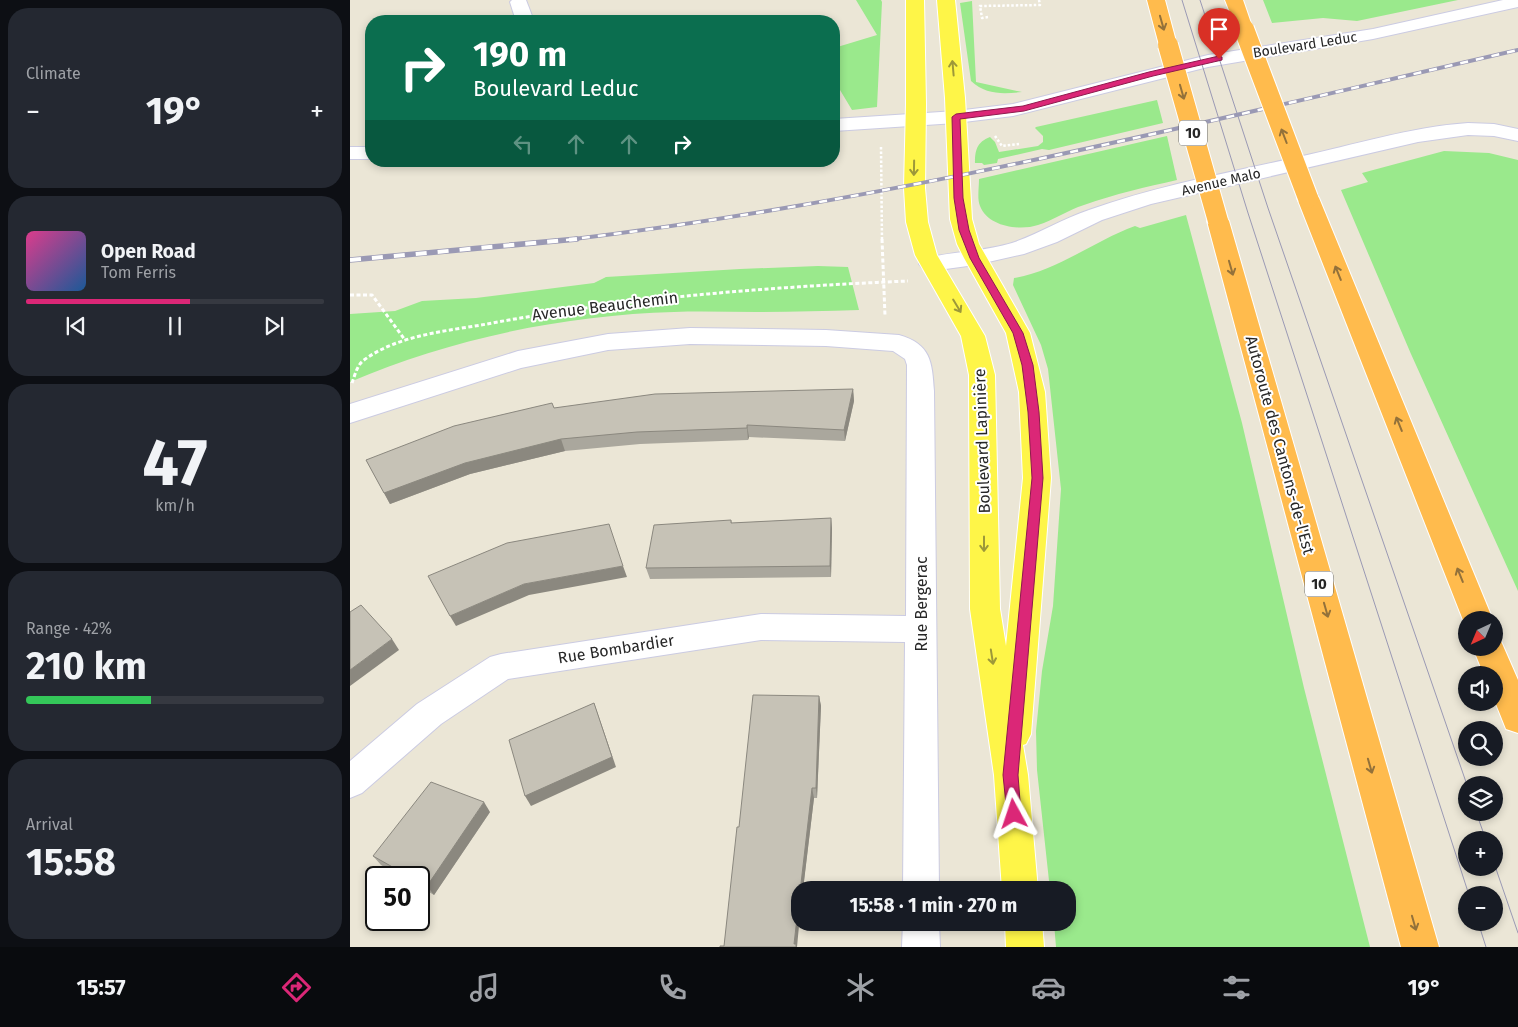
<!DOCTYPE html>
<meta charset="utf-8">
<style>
:root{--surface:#171b24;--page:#242831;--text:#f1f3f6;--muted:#9ea1a6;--line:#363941;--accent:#db2777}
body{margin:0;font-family:"Fira Sans",sans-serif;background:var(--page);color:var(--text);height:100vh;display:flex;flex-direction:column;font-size:19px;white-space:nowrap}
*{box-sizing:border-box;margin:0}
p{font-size:16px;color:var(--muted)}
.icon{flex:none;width:28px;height:28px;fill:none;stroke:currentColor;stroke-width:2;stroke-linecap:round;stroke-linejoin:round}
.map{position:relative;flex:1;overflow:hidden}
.drawer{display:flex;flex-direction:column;gap:8px;padding:8px;background:#0d0f14;width:350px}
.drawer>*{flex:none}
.guide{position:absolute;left:15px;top:15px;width:475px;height:152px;border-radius:20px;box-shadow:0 2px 8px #0003;background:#0b6e4f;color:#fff;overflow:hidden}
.needle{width:32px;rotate:224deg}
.tools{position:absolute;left:1108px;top:611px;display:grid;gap:10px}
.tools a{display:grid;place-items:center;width:45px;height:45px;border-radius:50%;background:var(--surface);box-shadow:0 2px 8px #0003;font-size:25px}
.speed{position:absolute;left:15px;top:866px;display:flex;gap:10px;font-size:25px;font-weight:700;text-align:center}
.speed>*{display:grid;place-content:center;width:65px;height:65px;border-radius:50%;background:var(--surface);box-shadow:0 2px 8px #0003;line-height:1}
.speed .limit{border:2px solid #111;border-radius:8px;background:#fff;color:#111}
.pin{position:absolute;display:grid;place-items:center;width:42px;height:42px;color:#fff;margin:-51px -21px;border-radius:50% 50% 50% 0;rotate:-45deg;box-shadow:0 0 5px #0007}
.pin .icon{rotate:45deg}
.me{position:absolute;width:55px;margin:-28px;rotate:355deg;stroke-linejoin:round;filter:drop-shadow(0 0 4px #0008)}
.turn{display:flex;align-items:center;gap:18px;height:105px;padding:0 25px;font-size:22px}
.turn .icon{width:65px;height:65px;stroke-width:2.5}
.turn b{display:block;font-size:35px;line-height:42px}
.lanes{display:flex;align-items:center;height:48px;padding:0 25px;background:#0003;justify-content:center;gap:25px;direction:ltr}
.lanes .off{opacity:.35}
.big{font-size:38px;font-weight:700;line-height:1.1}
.drawer .widget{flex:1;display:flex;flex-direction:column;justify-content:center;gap:8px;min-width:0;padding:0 18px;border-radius:20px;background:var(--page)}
.drawer .dial{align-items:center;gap:0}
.dial b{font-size:65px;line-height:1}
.song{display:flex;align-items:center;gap:15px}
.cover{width:60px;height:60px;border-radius:8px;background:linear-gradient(135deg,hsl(330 70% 55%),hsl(210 70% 35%))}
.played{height:5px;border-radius:2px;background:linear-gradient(90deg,var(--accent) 55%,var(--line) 55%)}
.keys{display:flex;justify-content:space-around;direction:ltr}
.heat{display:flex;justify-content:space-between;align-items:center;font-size:28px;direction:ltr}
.charge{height:8px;border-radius:4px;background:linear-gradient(90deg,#34c759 42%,var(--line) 0)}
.trip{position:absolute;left:441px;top:881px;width:285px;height:50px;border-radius:20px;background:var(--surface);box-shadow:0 2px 8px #0003;font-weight:700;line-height:50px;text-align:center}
.dock{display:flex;height:80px;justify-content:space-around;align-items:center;background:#090b0e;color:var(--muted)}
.dock .icon{width:35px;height:35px}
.dock .current{color:var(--accent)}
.dock b{font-size:22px;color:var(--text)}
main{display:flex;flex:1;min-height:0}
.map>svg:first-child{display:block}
</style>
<main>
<section class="drawer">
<div class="widget"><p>Climate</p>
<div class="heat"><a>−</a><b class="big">19°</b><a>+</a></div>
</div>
<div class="widget">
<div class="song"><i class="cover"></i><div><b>Open Road</b><p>Tom Ferris</p></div></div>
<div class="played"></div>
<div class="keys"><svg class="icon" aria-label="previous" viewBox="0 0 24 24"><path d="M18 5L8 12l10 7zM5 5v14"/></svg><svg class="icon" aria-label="pause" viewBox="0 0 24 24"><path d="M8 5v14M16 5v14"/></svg><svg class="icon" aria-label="next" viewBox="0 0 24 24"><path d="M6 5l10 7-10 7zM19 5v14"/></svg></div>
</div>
<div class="widget dial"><b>47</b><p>km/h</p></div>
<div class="widget"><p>Range · 42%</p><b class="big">210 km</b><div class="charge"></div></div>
<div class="widget"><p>Arrival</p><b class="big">15:58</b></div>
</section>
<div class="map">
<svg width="1168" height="947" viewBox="0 0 1168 947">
<rect width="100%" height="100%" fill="#ebe6d6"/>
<g fill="#9ae98c">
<polygon points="506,0 531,0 532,2 527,107 502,110 484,80 484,48 527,35"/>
<polygon points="913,0 1108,0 1007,21 973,18 922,23"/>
<path d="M622 1 626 82 672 92C653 94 636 95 621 81L610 3Z"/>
<path d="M807 100 813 123 699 150 692 149 648 159 647 163 634 165 632 163H625C625 150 627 142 640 137L645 142 649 152 688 146 693 142V136L685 128 686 127Z"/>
<path d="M817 136 827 180C796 187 765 194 734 205 718 210 704 220 688 225 670 231 638 227 630 206 627 199 629 188 629 179Z"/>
<polygon points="1094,151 1139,153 1168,160 1168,591 1061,354 991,190 1018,182 1012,173"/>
<path d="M836 215 892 423 954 688 1020 947H706L704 923 718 922V890H700L687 770 686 731 692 671 703 606 711 489 698 369 691 345 663 285 664 278C707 271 744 241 785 226L790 228Z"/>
<path d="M468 266 498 267 509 310C475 311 441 312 407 312 379 312 351 311 324 312 215 315 99 339 0 382V314L45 311 72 301 126 298 244 283 256 277 390 269Z"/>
</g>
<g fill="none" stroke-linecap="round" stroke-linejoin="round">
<defs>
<g id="minor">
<polygon points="162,0 176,0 184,21 166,21 160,2"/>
<polygon points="1153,0 1168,0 1168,7 1023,39 858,67 663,116 606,123 484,131 484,119 606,111 663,104 858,55 1023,29"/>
<path d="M1118 123 1144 124 1168 129V141L1144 136 1118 135 1068 142 801 204 752 220 707 242 674 254 625 265 581 271 573 269 569 264 573 259C602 251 633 252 662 243 689 234 712 219 739 210 806 186 878 173 948 157 1004 145 1061 127 1118 123Z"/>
<rect x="0" y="147" width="21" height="12"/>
<path d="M340 328 476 330 549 335C581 344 582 362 584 391L589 890H553L555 642 411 640 158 679 91 724 12 793 0 798V761L67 704 140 657 151 654 411 614 556 616 557 365 555 359 543 351 476 346 340 344 258 350 171 368 0 423V404L168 351 258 334Z"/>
<polygon points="553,922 589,922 590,947 552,947"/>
</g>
<g id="major">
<polygon points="556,0 574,0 576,104 575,188 578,222 587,255 635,336 645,375 650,609 656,646 673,478 669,392 656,333 614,258 607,244 600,219 595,98 587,0 605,0 615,98 622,219 629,244 680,333 695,392 701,478 681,734 676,744 673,745 678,775 688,890 652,890 644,775 620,609 619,375 611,336 565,255 556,222 554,188 556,104"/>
<polygon points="655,922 692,922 694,947 656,947"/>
</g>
<g id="highway">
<polygon points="797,0 815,0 827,45 825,49 818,51 811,49 809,45"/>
<polygon points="875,0 893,0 903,29 900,33 894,34 888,33"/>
<polygon points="958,191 966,193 969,198 1143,620 1116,620 1116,627 1113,620 947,198 950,193"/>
<polygon points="868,214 876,216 879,221 1089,947 1051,947 857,221 860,216"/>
<polygon points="1144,637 1150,639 1168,680 1168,733 1156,729 1144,699 1144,675 1134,675 1123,648 1144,648"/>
</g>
</defs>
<use href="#minor" stroke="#cbcbe2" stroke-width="2"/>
<use href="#major" stroke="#fff" stroke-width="2"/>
<use href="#highway" stroke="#fff" stroke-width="2"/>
<g stroke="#fff" stroke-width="2.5" stroke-dasharray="2.5 2" stroke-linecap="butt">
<polyline points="638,17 632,18 630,6 690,5 689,0"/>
<polyline points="645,136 652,146 669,144"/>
<polyline points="531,147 532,240"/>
</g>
<g stroke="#fff" stroke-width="3" stroke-dasharray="4 2.5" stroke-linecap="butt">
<polyline points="532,239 535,316"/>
<polyline points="0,295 22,295 55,340"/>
<path d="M2 383C5 375 7 365 14 360 48 335 97 331 137 324 276 298 417 287 558 281"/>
</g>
<use href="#minor" fill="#fff" fill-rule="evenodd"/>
<use href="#major" fill="#fef548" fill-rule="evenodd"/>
<use href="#highway" fill="#ffbb4d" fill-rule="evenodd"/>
<g stroke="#9a99b4" stroke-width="1">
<polyline points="832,0 898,213 1119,895"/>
<polyline points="850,0 918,208 1117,785"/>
<polyline points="1126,812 1136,840"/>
<polyline points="1144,863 1168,933"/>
<polyline points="1128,922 1136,947"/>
</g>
<defs>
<path id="rail-far1" d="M216 240C538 202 853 122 1168 50"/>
<polyline id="rail" points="0,260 227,239"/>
</defs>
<use href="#rail-far1" stroke="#9a99b4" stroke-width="4"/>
<use href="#rail" stroke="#9a99b4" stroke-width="5.5"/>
<use href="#rail-far1" stroke="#fff" stroke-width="2.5" stroke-dasharray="8" stroke-linecap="butt"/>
<use href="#rail" stroke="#fff" stroke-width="4" stroke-dasharray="11" stroke-linecap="butt"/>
<defs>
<g id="highway-bridge">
<polyline points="894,29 958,198"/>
<polyline points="818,45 868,221"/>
</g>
</defs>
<use href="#highway-bridge" stroke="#fff" stroke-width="22" stroke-linecap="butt"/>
<use href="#highway-bridge" stroke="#ffbb4d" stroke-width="20"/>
</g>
<g fill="#aaa79d">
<polygon points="503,389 504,401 495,441 399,437 398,440 290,444 215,451 120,474 40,504 16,460 204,408"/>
<polygon points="481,518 482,529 481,577 300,579 296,568 381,520 382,523"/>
<polygon points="469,696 471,706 467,798 464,798 446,946 374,946 389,827"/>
<polygon points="140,812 84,895 69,886 69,878 53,878 31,865 23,856"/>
</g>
<g fill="#8b887f">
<polygon points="503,389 504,401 495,441 494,430"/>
<polygon points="397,425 399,437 398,440 397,428"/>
<polygon points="211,439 215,451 120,474 40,504 34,493 115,463"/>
<polygon points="481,518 482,529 481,577 480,566"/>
<polygon points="273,566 277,577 179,595 106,626 100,616 174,584"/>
<polygon points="42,639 49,650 0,686 0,670"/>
<polygon points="469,696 471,706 467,798 466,788"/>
<polygon points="244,703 266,767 181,806 175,796"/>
<polygon points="462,788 464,798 453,890 450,890 450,915 447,947 444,947 444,944"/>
<polygon points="134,802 140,812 84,895 77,886"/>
</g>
<g fill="#c6c2b6" stroke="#8b887f">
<polygon points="503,389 494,430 397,425 397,428 287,432 211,439 115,463 34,493 16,460 104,426 202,403 204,408 305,394"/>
<polygon points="481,518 480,566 296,568 304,525 381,520 381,523"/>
<polygon points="259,524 273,566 174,584 100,616 78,576 157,543"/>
<polygon points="11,605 42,639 0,670 0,612"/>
<polygon points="403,695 469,696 466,788 462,788 444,944 446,944 446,947 370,947 370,946 374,946 387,827 389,827"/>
<polygon points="244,703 262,757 175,796 159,740"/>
<polygon points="81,782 134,802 77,886 69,881 69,878 62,878 23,856"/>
</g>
<defs><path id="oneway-shaft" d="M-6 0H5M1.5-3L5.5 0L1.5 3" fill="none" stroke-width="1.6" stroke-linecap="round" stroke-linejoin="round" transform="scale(1.25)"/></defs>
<g stroke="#93713a">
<use href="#oneway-shaft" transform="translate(812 23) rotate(74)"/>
<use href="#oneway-shaft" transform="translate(832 92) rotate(74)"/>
<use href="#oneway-shaft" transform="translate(934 136) rotate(-111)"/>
<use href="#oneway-shaft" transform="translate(881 268) rotate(74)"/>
<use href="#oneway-shaft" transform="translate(988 273) rotate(-112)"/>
<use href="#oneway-shaft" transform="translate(1049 424) rotate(-112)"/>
<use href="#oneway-shaft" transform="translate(1110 575) rotate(-112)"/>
<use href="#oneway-shaft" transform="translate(976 610) rotate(74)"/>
<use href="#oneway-shaft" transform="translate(1020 766) rotate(74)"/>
<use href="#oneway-shaft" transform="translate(1064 923) rotate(74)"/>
</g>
<g stroke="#9d9839">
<use href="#oneway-shaft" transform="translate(603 68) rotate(-95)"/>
<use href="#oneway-shaft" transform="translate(564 168) rotate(91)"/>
<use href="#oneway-shaft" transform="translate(607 306) rotate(59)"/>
<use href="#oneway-shaft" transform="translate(634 544) rotate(90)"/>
<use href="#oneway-shaft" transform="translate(642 657) rotate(81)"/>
</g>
<polygon fill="#db2777" stroke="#8e194d" points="869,56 872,57 872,60 803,76 674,111 610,119 613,198 619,230 629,258 673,333 683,365 689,412 693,478 668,775 671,814 669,818 664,820 659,818 657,814 653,775 682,478 678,412 672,365 663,333 620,258 609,230 604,198 602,117 606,114 673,106 799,72"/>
<g text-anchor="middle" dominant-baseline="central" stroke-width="4" stroke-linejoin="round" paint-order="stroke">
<g font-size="14" fill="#272727" stroke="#fff">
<text transform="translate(955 45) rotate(-9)">Boulevard Leduc</text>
<text transform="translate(871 182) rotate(-13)">Avenue Malo</text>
</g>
<g fill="#fff" stroke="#686868" stroke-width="1">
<rect x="829" y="120.5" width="28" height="25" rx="4"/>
<rect x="955" y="571.5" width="28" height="25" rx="4"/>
</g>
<g font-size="15" font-weight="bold" fill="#272727">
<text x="843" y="133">10</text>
<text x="969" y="584">10</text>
</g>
<g font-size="16" fill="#272727" stroke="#fff">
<text transform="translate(255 306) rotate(-7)">Avenue Beauchemin</text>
<text transform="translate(632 441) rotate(-92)">Boulevard Lapinière</text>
<text transform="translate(930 445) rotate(75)">Autoroute des Cantons-de-l'Est</text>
<text transform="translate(571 604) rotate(-90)">Rue Bergerac</text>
<text transform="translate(266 649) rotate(-9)">Rue Bombardier</text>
</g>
</g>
</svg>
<div class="tools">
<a><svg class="needle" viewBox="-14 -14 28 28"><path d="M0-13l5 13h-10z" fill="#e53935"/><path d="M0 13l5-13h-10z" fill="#9ea1a6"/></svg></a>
<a><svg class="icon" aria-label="sound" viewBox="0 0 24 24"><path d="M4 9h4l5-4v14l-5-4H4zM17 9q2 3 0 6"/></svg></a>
<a><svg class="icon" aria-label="search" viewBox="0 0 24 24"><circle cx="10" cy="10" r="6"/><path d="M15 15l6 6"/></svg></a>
<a><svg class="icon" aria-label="layers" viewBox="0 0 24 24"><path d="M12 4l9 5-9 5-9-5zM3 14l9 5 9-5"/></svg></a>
<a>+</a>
<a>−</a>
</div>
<div class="speed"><div class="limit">50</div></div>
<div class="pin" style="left:869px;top:59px;background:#d93025"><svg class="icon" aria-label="arrive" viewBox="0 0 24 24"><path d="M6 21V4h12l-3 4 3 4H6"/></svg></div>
<svg class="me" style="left:664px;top:814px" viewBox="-20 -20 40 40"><path d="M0-17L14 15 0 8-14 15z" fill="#db2777" stroke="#fff" stroke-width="4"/></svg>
<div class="trip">15:58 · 1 min · 270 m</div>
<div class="guide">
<div class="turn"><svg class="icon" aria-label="right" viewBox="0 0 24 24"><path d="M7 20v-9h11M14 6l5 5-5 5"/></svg><div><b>190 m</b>Boulevard Leduc</div></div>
<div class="lanes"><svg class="icon off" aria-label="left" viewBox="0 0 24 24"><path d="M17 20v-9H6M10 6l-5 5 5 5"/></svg><svg class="icon off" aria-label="ahead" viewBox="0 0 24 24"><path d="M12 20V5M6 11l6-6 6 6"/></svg><svg class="icon off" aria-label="ahead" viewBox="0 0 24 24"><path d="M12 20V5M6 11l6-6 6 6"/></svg><svg class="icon" aria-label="right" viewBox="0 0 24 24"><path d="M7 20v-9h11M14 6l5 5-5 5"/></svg></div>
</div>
</div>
</main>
<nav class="dock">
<b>15:57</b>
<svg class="icon current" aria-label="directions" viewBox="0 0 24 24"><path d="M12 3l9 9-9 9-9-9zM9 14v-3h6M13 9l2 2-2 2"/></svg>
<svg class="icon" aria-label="music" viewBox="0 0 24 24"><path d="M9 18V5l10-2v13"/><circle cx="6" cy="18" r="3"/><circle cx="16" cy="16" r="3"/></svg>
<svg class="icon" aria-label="phone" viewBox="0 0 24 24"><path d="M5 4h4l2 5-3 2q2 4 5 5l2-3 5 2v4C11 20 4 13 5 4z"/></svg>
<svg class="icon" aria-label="climate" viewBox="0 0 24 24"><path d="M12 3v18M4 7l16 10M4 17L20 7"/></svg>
<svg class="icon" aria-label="car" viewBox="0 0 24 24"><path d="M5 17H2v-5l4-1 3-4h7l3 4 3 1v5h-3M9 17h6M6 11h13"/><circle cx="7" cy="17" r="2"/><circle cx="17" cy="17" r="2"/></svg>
<svg class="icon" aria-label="filters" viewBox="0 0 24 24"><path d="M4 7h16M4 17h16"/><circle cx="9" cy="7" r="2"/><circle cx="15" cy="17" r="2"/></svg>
<b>19°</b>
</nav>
